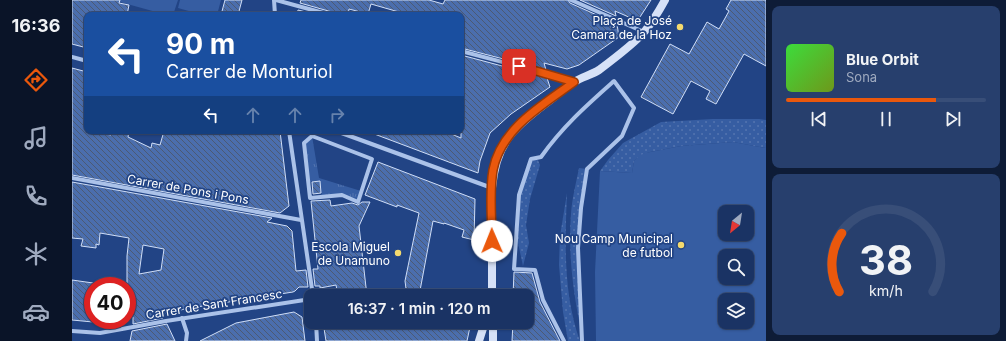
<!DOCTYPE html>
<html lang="es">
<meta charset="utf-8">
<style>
:root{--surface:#1a3364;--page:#273f6d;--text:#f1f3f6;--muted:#9faabf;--line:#384e78;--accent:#ea580c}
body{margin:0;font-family:Inter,sans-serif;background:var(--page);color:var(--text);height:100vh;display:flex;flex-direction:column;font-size:15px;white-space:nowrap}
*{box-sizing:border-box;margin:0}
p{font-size:13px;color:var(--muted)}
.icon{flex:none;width:22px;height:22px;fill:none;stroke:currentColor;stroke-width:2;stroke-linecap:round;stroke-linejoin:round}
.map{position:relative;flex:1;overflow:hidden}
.details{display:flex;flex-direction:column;gap:6px;padding:6px;background:#0e1c37;width:240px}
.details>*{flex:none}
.hud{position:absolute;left:12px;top:12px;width:380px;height:122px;border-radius:8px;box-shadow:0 1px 3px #0004,0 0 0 1px var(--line);background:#1a4fa0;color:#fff;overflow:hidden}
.needle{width:26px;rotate:210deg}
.tools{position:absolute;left:646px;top:205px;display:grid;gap:8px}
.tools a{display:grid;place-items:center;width:36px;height:36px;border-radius:8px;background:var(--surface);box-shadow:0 1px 3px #0004,0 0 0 1px var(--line);font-size:20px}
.speed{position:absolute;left:12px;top:277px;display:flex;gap:8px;font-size:20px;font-weight:700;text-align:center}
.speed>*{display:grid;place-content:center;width:52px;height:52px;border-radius:50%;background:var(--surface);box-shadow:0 1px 3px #0004,0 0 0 1px var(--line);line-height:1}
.speed .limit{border:6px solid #d22;background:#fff;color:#111}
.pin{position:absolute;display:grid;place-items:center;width:34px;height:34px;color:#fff;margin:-17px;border-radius:8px;box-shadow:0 2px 6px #0006}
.me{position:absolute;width:44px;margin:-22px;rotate:359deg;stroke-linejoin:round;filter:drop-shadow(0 0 3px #0008)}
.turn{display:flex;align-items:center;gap:14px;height:84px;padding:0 16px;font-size:18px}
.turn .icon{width:52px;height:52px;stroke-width:2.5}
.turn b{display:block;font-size:28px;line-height:34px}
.lanes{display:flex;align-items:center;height:38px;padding:0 16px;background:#0003;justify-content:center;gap:20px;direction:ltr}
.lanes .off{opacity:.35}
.details .tile{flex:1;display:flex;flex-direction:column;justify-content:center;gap:6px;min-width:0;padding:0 14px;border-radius:8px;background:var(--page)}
.details .dial{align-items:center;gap:0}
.dial svg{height:104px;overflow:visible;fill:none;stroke:var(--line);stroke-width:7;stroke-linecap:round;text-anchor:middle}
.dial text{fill:var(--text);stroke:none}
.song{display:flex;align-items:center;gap:12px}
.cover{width:48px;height:48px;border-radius:6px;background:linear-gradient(135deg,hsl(120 70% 55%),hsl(80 70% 35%))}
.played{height:4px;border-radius:2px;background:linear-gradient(90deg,var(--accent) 75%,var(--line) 75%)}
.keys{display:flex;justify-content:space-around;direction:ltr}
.trip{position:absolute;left:232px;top:289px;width:230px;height:40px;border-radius:8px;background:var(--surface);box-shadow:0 1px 3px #0004,0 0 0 1px var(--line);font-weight:600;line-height:40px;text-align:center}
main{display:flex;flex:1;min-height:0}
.tab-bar{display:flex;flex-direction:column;width:72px;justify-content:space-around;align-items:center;background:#0a1428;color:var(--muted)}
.tab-bar .icon{width:28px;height:28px}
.tab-bar .selected{color:var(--accent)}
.tab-bar b{font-size:18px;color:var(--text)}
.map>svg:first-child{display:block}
</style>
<main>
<nav class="tab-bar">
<b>16:36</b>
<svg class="icon selected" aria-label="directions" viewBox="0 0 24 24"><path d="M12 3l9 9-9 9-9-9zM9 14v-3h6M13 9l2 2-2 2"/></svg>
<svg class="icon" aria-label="music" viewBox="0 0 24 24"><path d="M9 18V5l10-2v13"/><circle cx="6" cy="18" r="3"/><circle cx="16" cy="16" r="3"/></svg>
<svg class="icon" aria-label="phone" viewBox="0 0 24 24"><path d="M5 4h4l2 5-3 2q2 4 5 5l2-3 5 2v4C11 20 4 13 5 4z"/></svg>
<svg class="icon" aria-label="climate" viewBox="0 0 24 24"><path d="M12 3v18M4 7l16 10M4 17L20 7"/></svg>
<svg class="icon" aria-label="car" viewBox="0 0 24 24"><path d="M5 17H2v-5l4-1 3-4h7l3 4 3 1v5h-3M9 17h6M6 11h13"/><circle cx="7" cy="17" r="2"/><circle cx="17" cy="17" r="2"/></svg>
</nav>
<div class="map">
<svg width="694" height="341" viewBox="0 0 694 341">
<defs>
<pattern id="park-tufts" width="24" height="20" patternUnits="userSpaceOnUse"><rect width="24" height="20" fill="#365da2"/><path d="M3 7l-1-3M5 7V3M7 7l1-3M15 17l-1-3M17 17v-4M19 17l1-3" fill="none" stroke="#5475b0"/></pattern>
<pattern id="garden-dots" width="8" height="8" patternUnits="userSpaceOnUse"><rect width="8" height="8" fill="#365da2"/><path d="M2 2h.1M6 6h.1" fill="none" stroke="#5475b0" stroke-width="1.8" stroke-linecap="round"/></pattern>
<pattern id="building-back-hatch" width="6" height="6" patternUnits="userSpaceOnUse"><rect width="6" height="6" fill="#4b6ead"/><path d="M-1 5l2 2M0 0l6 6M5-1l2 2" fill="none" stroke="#4c5a73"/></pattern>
</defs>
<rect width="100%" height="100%" fill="#224485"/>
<g fill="#365da2" fill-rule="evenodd">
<polygon points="48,0 106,0 101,15 95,15 48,2"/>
<polygon points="108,0 149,0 145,15 131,15 106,8"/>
<path d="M661 142 694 148V341H524L523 272 528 171 560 173 562 161 568 154 609 146ZM653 212H675V234H653ZM653 256H675V278H653ZM653 300H675V322H653Z"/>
</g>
<polygon fill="url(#park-tufts)" points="240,136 247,178 289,191 286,202 270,195 250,197 247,181 236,182 232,143"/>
<g fill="url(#garden-dots)">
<polygon points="641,119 687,119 694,120 694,148 661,142 609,146 578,152 568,155 562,161 560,173 528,171 536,160 551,143 589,122"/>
<polygon points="462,158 466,160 468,165 458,199 454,225 457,243 451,266 445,238 447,195 453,175"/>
<path d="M507 168 515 169 506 248 509 330C501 293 496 252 499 214 500 199 504 183 507 168Z"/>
<path d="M495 193C493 242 491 294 508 341H496L491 312 487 265 488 236Z"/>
</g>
<g fill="url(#building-back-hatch)" stroke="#d0def7" fill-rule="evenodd">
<polygon points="0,0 48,0 47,3 57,5 55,15 15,15 15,48 0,44"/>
<polygon points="153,0 170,0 166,15 149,15"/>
<polygon points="229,0 357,0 371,4 373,0 496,0 498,3 545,24 547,37 507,65 495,69 472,63 474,70 389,48 389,15 326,15 327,12 299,4 296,14 277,9 276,15 262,15 260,12 228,3"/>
<polygon points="508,0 579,0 568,17 559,18 543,11 544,16"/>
<polygon points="659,0 694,0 694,66 672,54 644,104 634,99 638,91 619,81 601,114 569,97 598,44 617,54 635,22 647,29 657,11 654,9"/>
<polygon points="226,10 246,15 225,15"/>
<polygon points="389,55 475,78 478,87 439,114 418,133 408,161 406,173 297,132 372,131 389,138"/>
<polygon points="0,68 15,72 15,131 39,135 40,131 57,131 56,137 79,148 80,143 88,145 92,131 208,131 217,206 208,213 0,175"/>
<polygon points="306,162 403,199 402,240 390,237 392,230 372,223 372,224 361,221 347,296 335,296 333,281 347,213 325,205 325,207 293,195"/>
<polygon points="248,181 249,193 241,194 240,182"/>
<path d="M0 182 200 218 195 222 215 226 220 231 224 271 234 270 236 287H227L223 291 221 292 118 308 89 314 91 318 61 324V317H55V256L57 238 28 233 27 245 24 244V248L9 246 11 239 0 238ZM71 245 92 249 89 270 67 274Z"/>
<polygon points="258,200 259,206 280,203 286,205 290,202 298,202 287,226 295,296 266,296 264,285 248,288 248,286 243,286 241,269 246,269 239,201"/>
<polygon points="442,272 460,273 468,302 488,341 440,341 441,322 455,322 455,296 441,296"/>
<polygon points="0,280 21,283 21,322 0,320"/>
<polygon points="222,312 230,317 233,341 128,341 164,323"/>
<polygon points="251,322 298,322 298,324 314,322 399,322 395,341 254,341"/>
<polygon points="95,324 103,341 58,341 60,331"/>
</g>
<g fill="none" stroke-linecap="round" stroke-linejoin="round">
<g stroke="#abc2e9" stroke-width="4">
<polyline points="202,0 203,15"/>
<polyline points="204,0 259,15"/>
<polyline points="499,0 572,32"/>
<polyline points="389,51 502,81"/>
<polyline points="0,57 15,61"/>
<polyline points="217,131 241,296"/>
<polyline points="264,131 420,188"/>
<polygon points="240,136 300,159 286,202 270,195 238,198 232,143"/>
<polyline points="0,178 229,220"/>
<polyline points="110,318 115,333 114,341"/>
<polyline points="244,322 245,341"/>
<polyline points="0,331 28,333 94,321 239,299"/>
<path d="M492 341 471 300 463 270 442 269 447 195 459 159 469 157C491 126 515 105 542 81L562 108 550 136 515 169 509 208 506 248 510 341"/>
</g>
<g stroke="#d6e1f7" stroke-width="8">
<path d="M420 296V188C424 144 440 129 473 104 483 97 492 88 502 82 510 77 519 75 527 70 539 61 564 42 573 31 581 21 587 11 593 0"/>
<polyline points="421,322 421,341"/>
<polyline points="407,341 413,322"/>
</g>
</g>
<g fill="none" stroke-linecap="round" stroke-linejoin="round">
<defs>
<path id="route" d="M420 241C420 218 417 193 421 170 429 128 471 105 502 82L447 66"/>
</defs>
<use href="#route" stroke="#983908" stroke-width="10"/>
<use href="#route" stroke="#ea580c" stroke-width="7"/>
</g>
<g fill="#f4da6e" stroke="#224485" stroke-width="1.5">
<circle cx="608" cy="27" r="4"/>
<circle cx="609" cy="245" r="4"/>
<circle cx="326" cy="253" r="4"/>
</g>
<g text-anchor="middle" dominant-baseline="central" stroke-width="3.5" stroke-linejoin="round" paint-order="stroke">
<g font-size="12" fill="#fff" stroke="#224485" text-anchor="end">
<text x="600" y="20">Plaça de José<tspan x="600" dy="14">Camara de la Hoz</tspan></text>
<text x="601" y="238">Nou Camp Municipal<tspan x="601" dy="14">de futbol</tspan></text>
<text x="318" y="246">Escola Miguel<tspan x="318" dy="14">de Unamuno</tspan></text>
</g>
<g font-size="12" fill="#fff" stroke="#224485">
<text transform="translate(116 189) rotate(10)">Carrer de Pons i Pons</text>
<text transform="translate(142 304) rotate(-9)">Carrer de Sant Francesc</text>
</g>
</g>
</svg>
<div class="tools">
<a><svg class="needle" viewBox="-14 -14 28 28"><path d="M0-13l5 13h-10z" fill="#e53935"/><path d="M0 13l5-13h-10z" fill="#9faabf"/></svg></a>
<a><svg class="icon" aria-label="search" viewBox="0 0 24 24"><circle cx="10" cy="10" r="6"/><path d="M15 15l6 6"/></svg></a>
<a><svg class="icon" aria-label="layers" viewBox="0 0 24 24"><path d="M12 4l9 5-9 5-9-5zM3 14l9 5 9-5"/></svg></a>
</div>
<div class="speed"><div class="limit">40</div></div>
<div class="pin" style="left:447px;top:66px;background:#d93025"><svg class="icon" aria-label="arrive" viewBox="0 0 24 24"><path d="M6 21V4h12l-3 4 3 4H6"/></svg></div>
<svg class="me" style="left:420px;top:241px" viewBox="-20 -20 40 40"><circle r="19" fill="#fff"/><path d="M0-13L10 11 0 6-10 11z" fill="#ea580c"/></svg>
<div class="trip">16:37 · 1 min · 120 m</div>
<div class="hud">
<div class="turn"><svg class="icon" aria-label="left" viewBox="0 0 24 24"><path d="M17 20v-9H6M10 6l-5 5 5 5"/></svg><div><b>90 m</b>Carrer de Monturiol</div></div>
<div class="lanes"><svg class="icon" aria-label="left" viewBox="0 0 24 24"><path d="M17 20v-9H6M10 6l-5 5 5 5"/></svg><svg class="icon off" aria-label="ahead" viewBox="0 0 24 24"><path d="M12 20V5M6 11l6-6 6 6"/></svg><svg class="icon off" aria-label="ahead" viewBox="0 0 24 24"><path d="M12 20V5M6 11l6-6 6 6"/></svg><svg class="icon off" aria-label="right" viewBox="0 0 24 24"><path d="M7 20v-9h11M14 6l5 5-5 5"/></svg></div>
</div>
</div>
<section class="details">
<div class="tile">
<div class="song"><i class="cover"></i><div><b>Blue Orbit</b><p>Sona</p></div></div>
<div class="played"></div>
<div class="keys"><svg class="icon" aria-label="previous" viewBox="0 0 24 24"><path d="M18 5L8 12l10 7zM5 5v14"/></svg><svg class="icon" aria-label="pause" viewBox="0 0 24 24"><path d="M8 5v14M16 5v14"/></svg><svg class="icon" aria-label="next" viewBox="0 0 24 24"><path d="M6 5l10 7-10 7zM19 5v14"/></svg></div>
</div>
<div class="tile dial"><svg viewBox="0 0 100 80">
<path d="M14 69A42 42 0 1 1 86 69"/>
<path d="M14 69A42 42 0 0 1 16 24" stroke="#ea580c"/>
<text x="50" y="56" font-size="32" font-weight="700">38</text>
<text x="50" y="72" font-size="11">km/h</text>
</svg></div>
</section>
</main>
